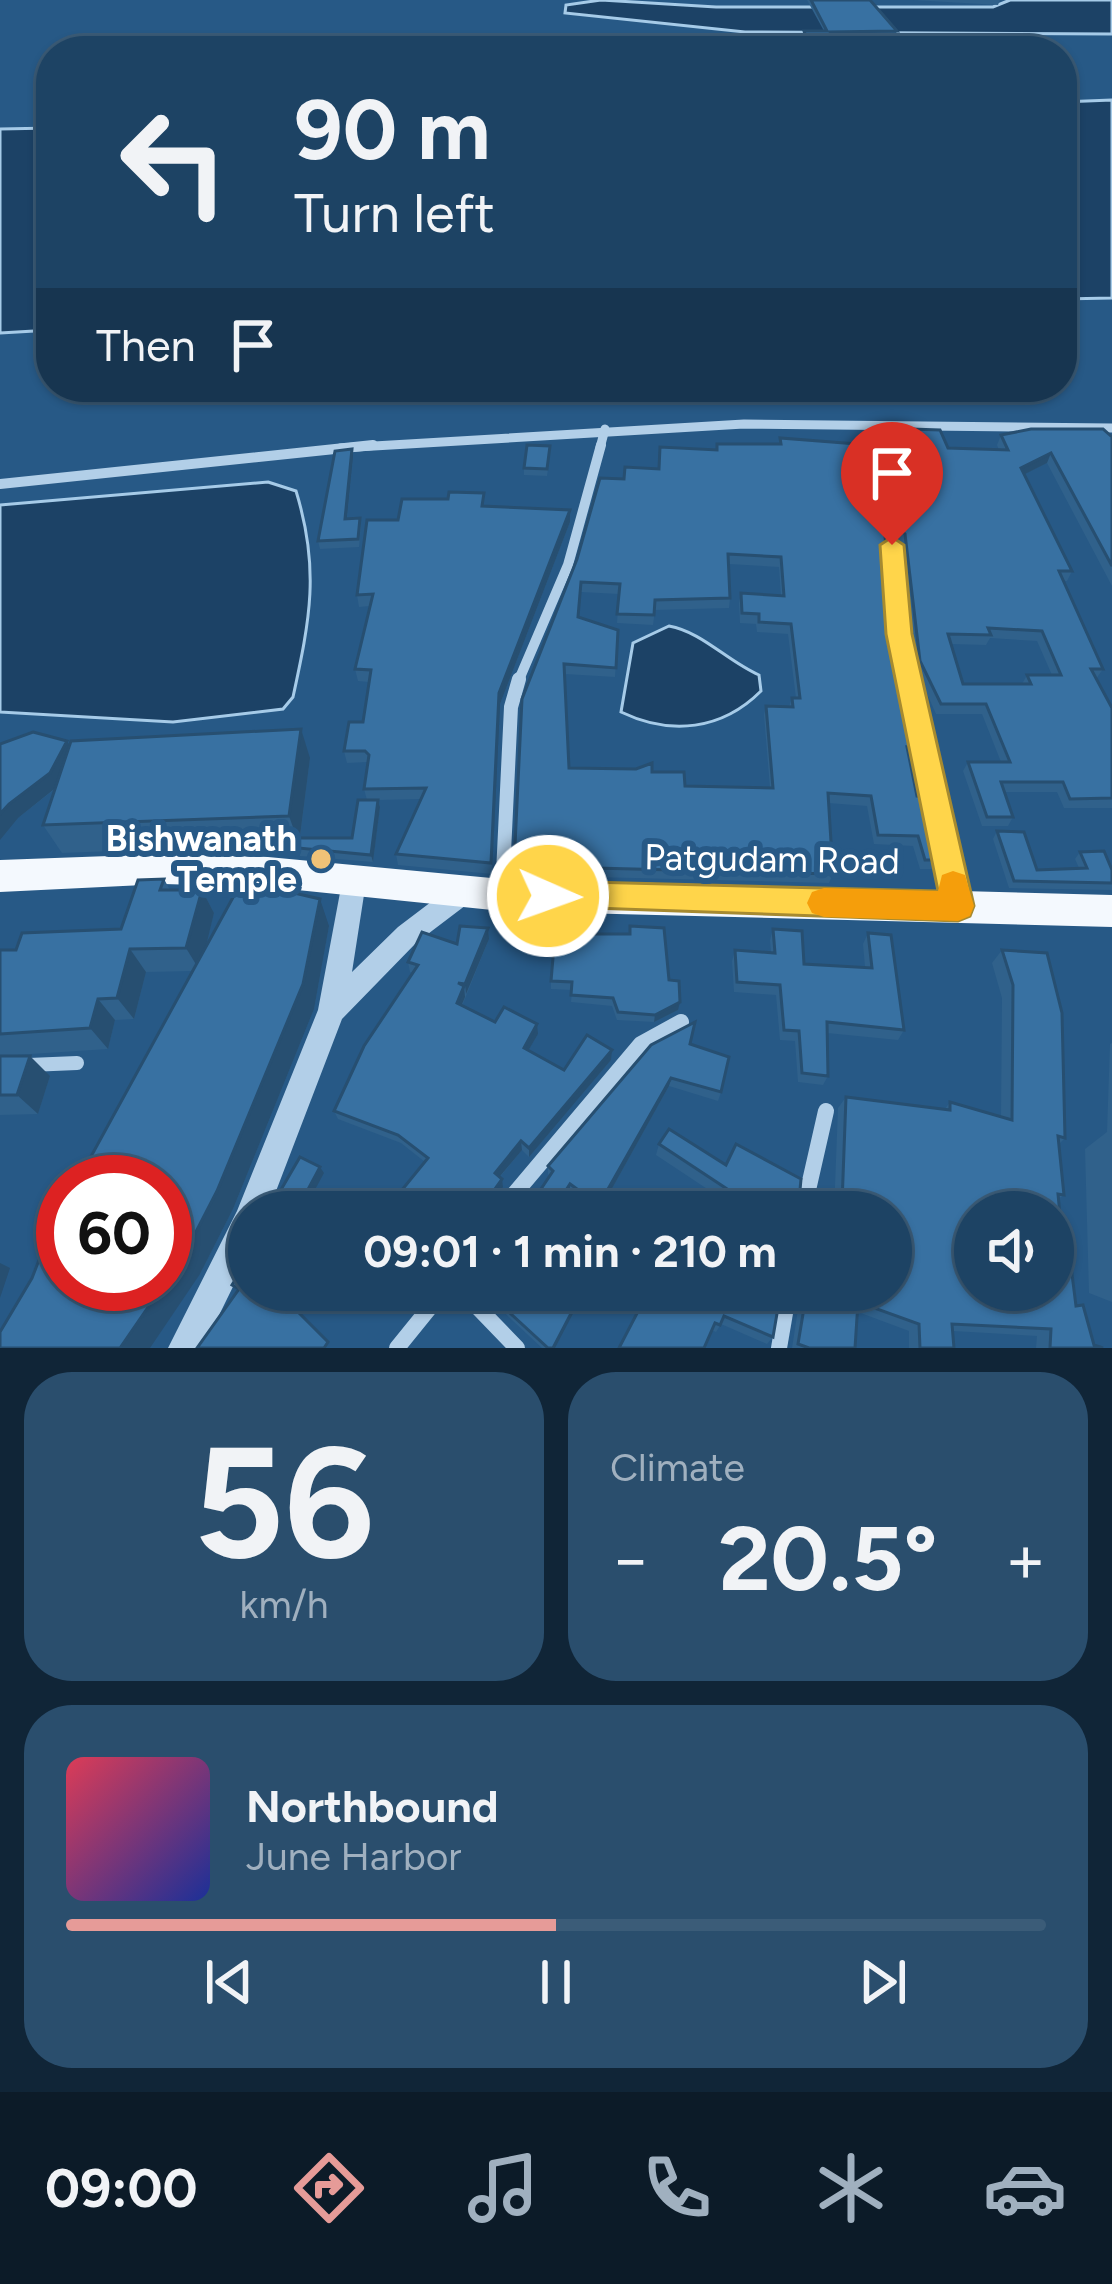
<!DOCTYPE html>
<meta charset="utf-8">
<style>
:root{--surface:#1d4364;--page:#2a4e6d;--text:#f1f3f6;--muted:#a0b0bf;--line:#3b5c78;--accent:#e69b98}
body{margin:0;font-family:Figtree,sans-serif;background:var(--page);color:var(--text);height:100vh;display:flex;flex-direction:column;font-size:45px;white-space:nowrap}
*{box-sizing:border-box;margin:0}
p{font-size:39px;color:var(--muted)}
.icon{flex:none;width:66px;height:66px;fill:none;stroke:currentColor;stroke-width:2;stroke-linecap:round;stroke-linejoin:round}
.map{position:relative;height:1348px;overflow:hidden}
.details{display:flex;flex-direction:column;gap:24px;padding:24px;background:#102537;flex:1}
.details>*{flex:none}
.banner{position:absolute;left:36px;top:36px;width:1041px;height:366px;border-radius:48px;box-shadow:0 3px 9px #0004,0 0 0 3px var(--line);background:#1d4364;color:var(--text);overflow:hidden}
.tools{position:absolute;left:954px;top:1191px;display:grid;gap:24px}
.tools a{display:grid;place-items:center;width:120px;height:120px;border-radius:50%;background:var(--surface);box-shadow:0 3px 9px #0004,0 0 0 3px var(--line);font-size:60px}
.speed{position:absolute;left:36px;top:1155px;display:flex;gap:24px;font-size:60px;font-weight:700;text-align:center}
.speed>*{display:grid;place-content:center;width:156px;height:156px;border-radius:50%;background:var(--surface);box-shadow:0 3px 9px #0004,0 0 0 3px var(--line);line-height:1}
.speed .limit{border:18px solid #d22;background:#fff;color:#111}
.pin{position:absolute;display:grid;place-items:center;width:102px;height:102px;color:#fff;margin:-123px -51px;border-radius:50% 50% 50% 0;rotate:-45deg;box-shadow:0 0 12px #0007}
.pin .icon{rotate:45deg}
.me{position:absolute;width:132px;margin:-66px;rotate:92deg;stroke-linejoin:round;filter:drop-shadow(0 0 9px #0008)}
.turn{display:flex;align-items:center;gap:42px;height:252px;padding:0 60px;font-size:54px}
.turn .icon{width:156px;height:156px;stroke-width:2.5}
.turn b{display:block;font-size:84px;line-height:102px}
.then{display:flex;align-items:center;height:114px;padding:0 60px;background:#0003;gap:24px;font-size:45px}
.big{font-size:90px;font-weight:700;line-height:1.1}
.details .widget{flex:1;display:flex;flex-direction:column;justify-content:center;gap:18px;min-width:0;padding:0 42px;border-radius:48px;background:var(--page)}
.details .dial{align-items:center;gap:0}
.dial b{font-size:156px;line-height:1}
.song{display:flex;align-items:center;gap:36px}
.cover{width:144px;height:144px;border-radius:18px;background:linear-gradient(135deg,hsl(350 70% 55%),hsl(230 70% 35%))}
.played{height:12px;border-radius:6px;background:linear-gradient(90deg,var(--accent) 50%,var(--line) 50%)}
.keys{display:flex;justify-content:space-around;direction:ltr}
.heat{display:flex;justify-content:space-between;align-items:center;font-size:66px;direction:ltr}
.details .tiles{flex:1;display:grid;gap:24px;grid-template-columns:1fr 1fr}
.widget:last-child{grid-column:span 2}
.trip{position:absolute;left:228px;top:1191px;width:684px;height:120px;border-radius:60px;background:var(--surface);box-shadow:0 3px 9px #0004,0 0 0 3px var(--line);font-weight:700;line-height:120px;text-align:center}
.menu{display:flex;height:192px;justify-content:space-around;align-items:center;background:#0c1b28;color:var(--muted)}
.menu .icon{width:84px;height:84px}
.menu .selected{color:var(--accent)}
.menu b{font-size:54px;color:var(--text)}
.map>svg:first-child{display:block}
</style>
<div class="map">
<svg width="1112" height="1348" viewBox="0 0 1112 1348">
<rect width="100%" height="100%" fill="#275986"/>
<g fill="#1c4266" stroke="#a6cbe8" stroke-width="3">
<polygon points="601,0 716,7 993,7 1010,0 1112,0 1112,34 745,32 565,13 566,5"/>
<polygon points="1112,100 1112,298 1062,299 1062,102"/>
<polygon points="51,128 51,330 0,333 0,129"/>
<path d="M268 482 296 491C320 569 310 619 293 697L283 709 173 722 0 712V505Z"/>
<path d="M669 626C702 632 727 661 759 675L761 691C722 730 671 736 621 712L633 643Z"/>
</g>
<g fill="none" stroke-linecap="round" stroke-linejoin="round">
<polyline stroke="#b2cfe8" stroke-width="14" points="29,1065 77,1063"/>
<g stroke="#b2cfe8" stroke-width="9">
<polyline points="340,448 744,424 1112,428"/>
<polyline points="600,448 605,429"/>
</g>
<g stroke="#b2cfe8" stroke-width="10">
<polyline points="0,484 373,445"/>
<polyline points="892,545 899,635 909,682"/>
<polyline points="518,682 568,565 601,445"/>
</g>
<g stroke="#b2cfe8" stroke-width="14">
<polyline points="909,679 958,905"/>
<polyline points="502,894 511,707 519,679"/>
</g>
<g stroke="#b2cfe8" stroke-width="16">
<polyline points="499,1212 641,1044 681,1022"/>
<polyline points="803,1212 826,1111"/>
<polyline points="461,1290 517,1348"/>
<polyline points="397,1348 444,1290"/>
<polyline points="779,1348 789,1290"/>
</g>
<polygon fill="#b2cfe8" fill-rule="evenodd" points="354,871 363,874 366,882 352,972 398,927 456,883 465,880 474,883 478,891 474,899 416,943 342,1019 268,1212 249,1212 249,1254 203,1348 168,1348 237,1211 318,1010 342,882 345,874"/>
<polygon fill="#f4f9fe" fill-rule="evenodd" points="164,854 268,857 502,879 1112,895 1112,927 502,911 268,887 164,884 0,892 0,860"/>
</g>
<g fill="#30618b" fill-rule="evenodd">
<polygon points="807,0 870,0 897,31 895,36 834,37 842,51 791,51 790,44 805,43 804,31 824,31"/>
<polygon points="913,0 1000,0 998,5"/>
<path d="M881 432 948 448 999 450 997 445 1001 435 1112 437V586L1047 463 1024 474 1072 571 1067 581H1063L1103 669 1096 679 1112 708V808H1064L1057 792H1004L1013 817 1008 826H982L963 771 968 762H1001L982 714H936L917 671 902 544 892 535 886 542 893 626 919 748 914 757H909L917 796 944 860 939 869H920L913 846 874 844 867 806 828 803 833 874 829 883 514 875 522 699 624 479 658 469 779 444 780 438 857 444 879 441ZM729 564 779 567 781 596 741 593 739 603 740 623 756 624 757 632 788 634 796 698H792L789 707 766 706 764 715 770 788 685 786 652 772 569 768 565 674 615 677 618 630 578 618 581 592 619 594 617 623 653 625 655 610 729 608 730 598ZM990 638 1037 641 1052 675H1027L1022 684H963L951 644 986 645Z"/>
<polygon points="550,454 547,476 524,475 524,468"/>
<polygon points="353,457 347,518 360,518 361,526 359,547 320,549 318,541"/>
<polygon points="485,506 570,522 500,704 492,874 398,865 396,854 421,799 378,800 380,807 373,862 300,856 298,844 62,853 43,825 55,789 18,818 67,741 69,746 310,758 300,838 352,838 367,800 364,789 368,762 347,763 344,751 363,722 369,682 358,681 355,669 370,606 359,607 357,595 398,520"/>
<polygon points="997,831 1037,870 1079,868 1075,859 1080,852 1112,870 1112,890 1009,888 993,839"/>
<polygon points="164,879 170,890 202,890 214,913 205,949 329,926 314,1009 233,1209 200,1274 32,1278 193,971 146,972 134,1019 115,1020 108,1049 0,1056 0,950 16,950 121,929"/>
<polygon points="488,928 489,939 462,1006 495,1022 538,1034 528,1051 564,1070 611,1060 529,1157 522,1150 500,1177 503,1187 425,1162 401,1143 338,1119 334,1111 413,973 410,972 408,962 457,944"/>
<polygon points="773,929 804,964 865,967 863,944 868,933 904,1030 898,1040 827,1033 828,1076 823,1085 798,1082 795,1041 780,1040 776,995 734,992 732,961 735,950 771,953 770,940"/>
<polygon points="1002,950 1065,1138 1059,1144 1064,1195 1058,1199 1065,1266 1076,1306 1094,1345 1103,1348 1036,1348 1037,1336 953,1331 954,1348 909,1348 909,1331 858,1312 855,1348 792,1348 801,1290 891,1290 891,1212 834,1212 838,1108 846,1097 945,1109 950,1102 1001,1117 1002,998 992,963"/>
<polygon points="669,980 678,1010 654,1022 617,1020 612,1006 571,1002 572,990 551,989 551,981"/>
<polygon points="1112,1043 1112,1302 1089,1293 1085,1149 1107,1132 1110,1044"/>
<polygon points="690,1044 721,1092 718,1101 669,1086 599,1212 570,1192 557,1212 544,1212 536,1205 535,1198 550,1176 548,1174 548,1166"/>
<polygon points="0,1056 50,1076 38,1114 0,1115"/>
<polygon points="659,1144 798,1212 742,1212 656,1155"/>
<polygon points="480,1290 530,1290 546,1301 577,1302 576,1308 555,1348 542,1348"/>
<polygon points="626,1290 781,1290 773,1337 767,1344 721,1324 716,1332 643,1301"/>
</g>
<g fill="#274f71">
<polygon points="352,449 353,457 346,526 345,519"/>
<polygon points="1051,453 1047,463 1017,478 1021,468"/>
<polygon points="570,510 570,522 500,704 492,874 499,693"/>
<polygon points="301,729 310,758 299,844 289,816"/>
<polygon points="67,741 75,755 58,786 18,818 0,840 0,814"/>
<polygon points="378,800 380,807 373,862 371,855"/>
<polygon points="202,890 214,913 200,971 186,948"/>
<polygon points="320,899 329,926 314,1009 233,1209 200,1274 150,1348 120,1348"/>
<polygon points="488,928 489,939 466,994 465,984"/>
<polygon points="130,949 146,972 134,1019 117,998"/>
<polygon points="464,986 465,997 458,1014 457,1003"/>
<polygon points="98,999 115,1020 108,1049 90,1028"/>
<polygon points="680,1002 678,1010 654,1022 655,1015"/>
<polygon points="537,1024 538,1034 524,1058 524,1048"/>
<polygon points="612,1050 611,1060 529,1157 529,1148"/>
<polygon points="30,1056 50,1076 38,1114 17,1095"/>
<polygon points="671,1078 669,1086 599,1212 599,1205"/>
<polygon points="521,1141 522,1150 496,1181 495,1173"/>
<polygon points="320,1167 324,1173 303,1212 296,1212"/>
<polygon points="502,1179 503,1187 486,1211 485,1203"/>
<polygon points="570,1184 570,1192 557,1212 552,1212"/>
<polygon points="0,1263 10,1268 0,1298"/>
<polygon points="349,1290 356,1290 348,1301 344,1296"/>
<polygon points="577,1302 576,1308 555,1348 553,1348"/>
</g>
<g fill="#3871a2" stroke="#274f71" stroke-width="3" fill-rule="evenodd">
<polygon points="811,0 870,0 897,31 830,32 842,51 795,51 790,44 808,43 804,31 827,31"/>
<path d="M910 429 940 430 948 448 1008 450 1001 435 1031 429H1103L1112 437V566L1051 453 1021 468 1072 571H1059L1103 669H1091L1112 708V798L1070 799 1063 782H1001L1013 817H987L968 762H1010L986 704H941L920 661 905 534 896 526 885 536 893 626 919 748 907 747 917 796 930 797 944 860H925L918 836 878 835 871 796 828 793 833 874 514 866 522 699 577 559 600 478 624 479 625 467 659 469 660 447 717 450V444H781L780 438 857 444 884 440 881 432ZM728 554 781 557 784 596 741 593 742 613 759 614V622L791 624 800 698H792L793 707 766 706 773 788 685 786 684 772H652V763L636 769 569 768 564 664 616 668 618 630 578 617 581 582 620 584 617 614 654 615 655 600 730 598ZM988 628 1042 631 1061 675H1027L1031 684H963L948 634 991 635Z"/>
<polygon points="527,445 550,446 547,469 524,468"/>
<polygon points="352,449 345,519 360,518 358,539 318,541 335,451"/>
<polygon points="449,492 484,493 482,506 570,510 499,693 491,863 396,854 426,788 364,789 369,755 365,751 344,751 349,722 363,722 371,670 355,669 373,594 357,595 367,520 398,520 402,499 448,499"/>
<polygon points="301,729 289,816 43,825 71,741"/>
<polygon points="33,732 67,741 50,773 9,804 0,814 0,744"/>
<polygon points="358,800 378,800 371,855 298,848 299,838 352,838"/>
<polygon points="997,831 1024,832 1037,870 1087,868 1080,852 1104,851 1112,870 1112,883 1014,881"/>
<polygon points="164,879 160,890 202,890 186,948 130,949 117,998 98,999 90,1028 0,1034 0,950 16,950 22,933 121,929 138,880"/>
<polygon points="242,881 320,899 303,984 217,1191 182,1259 165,1283 165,1182 77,1182"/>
<polygon points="460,926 488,928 465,984 458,983 464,986 457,1003 495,1022 504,1007 537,1024 524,1048 564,1070 587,1035 612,1050 529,1148 521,1141 495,1173 502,1179 485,1203 492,1212 384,1212 428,1158 398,1135 334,1111 364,1046 418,965 408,962 422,932 457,944"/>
<polygon points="630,926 664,928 669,980 679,981 680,1002 655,1015 618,1012 613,998 571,995 572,982 551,981 555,934 630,934"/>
<polygon points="773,929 802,931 804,964 872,968 868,933 891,935 904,1030 827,1022 828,1076 802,1073 799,1031 784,1030 780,985 737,982 735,950 775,953"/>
<path d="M1002 950 1047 953 1062 1013 1065 1138 1058 1136 1064 1195 1058 1194 1065 1266H1071L1076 1306 1083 1305 1094 1345 1103 1348H1050L1051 1329 952 1324 954 1348H920L919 1324 858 1302 855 1348H809L798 1344 807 1290H891V1212H864L842 1204 846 1097 950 1110V1102L1012 1120 1013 985ZM975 1212H1053V1290H975Z"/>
<polygon points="695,1022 690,1044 729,1057 721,1092 671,1078 599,1205 570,1184 552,1212 535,1198 553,1171 548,1166 651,1045"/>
<polygon points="0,1056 30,1056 17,1095 0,1095"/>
<polygon points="669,1129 726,1165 736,1144 801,1179 798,1212 762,1212 659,1144"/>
<polygon points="300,1157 320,1167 296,1212 268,1212"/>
<polygon points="523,1195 536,1205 532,1212 503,1212"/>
<polygon points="63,1207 63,1284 164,1284 120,1348 0,1348 0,1332 32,1278 51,1229"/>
<polygon points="249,1258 249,1290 276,1290 328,1342 324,1348 197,1348 239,1289 232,1285"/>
<polygon points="485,1290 530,1290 546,1301 552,1290 560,1290 577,1302 553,1348 548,1348"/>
<polygon points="640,1290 781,1290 773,1337 724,1316 720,1325 715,1323 704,1348 619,1348 647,1294"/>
</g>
<polygon fill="#ffd54a" stroke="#a68a30" stroke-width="3" points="892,537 904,545 912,634 974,906 970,916 958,921 536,906 531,896 536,885 548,881 938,891 886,634 880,545"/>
<polygon fill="#f59e0b" points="953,871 965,875 974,906 970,916 958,921 824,917 812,913 807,903 812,892 824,888 938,891 942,875"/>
<circle fill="#f0c277" stroke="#275986" stroke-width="4.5" cx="321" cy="859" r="12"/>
<g text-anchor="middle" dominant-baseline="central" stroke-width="12" stroke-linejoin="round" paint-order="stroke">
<g font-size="36" font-weight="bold" fill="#fff" stroke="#275986" text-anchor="end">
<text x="297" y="838">Bishwanath<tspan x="297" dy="41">Temple</tspan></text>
</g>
<g font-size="36" fill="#fff" stroke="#275986">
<text transform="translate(772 859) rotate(1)">Patgudam Road</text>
</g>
</g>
</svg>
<div class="tools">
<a><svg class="icon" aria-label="sound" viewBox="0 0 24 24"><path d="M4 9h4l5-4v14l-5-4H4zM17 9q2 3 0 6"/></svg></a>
</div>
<div class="speed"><div class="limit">60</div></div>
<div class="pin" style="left:892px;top:545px;background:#d93025"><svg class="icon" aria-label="arrive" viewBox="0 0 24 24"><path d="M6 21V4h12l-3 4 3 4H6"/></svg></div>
<svg class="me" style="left:548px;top:896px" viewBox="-20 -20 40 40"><circle r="17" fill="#ffd54a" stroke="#fff" stroke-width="3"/><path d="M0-11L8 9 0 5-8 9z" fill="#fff"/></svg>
<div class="trip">09:01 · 1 min · 210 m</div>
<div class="banner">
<div class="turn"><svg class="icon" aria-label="left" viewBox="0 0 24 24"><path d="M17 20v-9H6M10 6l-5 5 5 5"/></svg><div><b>90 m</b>Turn left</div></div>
<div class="then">Then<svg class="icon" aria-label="arrive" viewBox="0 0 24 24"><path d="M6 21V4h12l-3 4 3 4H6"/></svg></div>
</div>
</div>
<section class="details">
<div class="tiles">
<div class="widget dial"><b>56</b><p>km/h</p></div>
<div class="widget"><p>Climate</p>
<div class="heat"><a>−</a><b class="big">20.5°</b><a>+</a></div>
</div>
<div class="widget">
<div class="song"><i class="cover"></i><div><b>Northbound</b><p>June Harbor</p></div></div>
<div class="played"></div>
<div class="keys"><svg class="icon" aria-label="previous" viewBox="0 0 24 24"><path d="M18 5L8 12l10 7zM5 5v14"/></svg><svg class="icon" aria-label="pause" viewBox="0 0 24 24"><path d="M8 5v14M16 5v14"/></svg><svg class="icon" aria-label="next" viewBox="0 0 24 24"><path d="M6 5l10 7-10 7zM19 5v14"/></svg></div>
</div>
</div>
</section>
<nav class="menu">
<b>09:00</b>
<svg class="icon selected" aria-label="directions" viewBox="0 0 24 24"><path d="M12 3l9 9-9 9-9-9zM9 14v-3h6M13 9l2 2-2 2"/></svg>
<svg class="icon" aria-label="music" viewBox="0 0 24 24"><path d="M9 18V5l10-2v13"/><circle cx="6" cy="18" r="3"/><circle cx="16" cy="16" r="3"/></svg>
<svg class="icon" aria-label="phone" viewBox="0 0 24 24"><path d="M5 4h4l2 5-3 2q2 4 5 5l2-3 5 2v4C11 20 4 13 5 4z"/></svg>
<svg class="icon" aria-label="climate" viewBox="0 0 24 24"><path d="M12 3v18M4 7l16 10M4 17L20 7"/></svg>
<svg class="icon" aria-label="car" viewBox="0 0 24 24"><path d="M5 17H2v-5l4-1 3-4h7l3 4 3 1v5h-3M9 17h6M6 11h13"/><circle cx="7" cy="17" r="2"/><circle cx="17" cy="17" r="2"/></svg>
</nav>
